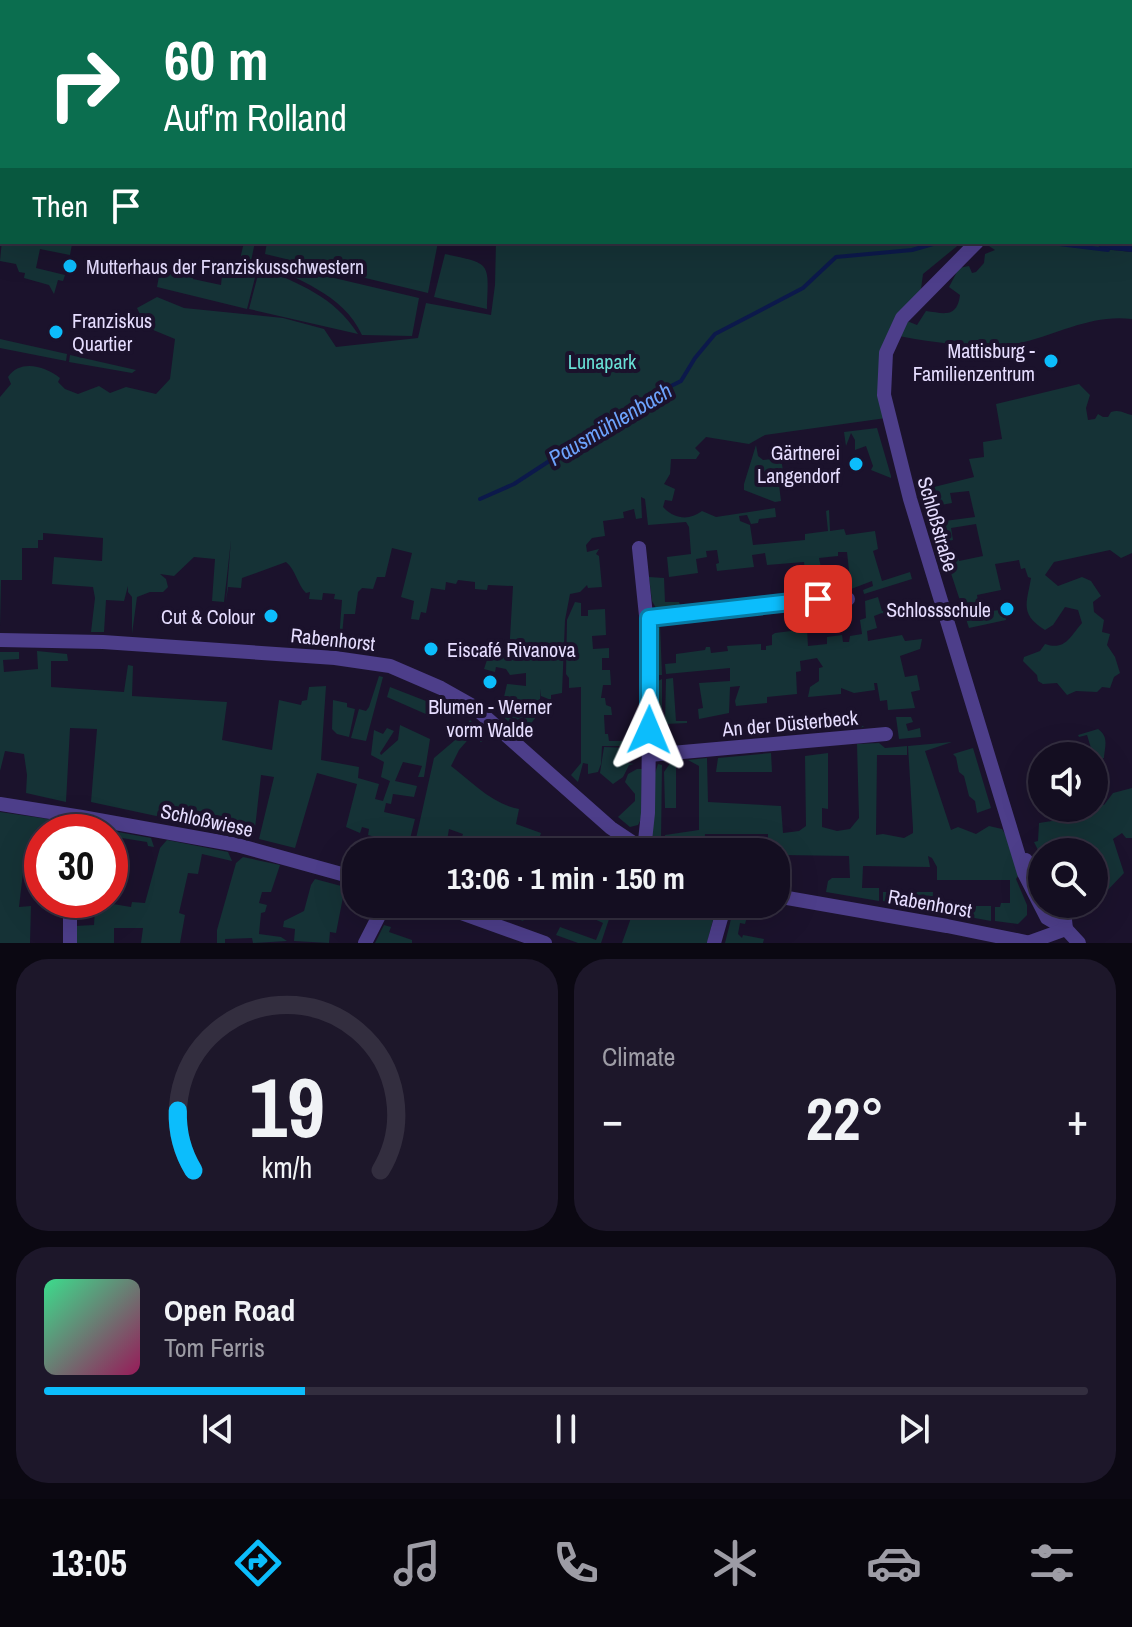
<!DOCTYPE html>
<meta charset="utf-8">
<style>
:root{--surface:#140e21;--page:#1d172a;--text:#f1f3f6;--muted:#9d9ca5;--line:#332e3f;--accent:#0cbdfc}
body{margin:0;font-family:"Archivo Narrow",sans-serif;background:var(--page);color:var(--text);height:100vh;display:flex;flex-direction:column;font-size:30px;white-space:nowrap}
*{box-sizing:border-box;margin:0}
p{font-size:26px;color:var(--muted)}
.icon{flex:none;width:44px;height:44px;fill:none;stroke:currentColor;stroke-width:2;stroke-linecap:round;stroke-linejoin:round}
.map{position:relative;height:943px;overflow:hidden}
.drawer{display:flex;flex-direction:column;gap:16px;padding:16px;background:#0b0812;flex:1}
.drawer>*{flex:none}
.banner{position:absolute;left:0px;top:0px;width:1132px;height:244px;box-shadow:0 8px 32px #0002,0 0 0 2px var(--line);background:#0b6e4f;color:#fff;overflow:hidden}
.buttons{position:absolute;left:1028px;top:742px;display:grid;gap:16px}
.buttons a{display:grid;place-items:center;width:80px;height:80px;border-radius:50%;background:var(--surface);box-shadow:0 8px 32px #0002,0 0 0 2px var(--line);font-size:40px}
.speed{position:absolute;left:24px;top:814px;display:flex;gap:16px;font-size:40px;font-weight:700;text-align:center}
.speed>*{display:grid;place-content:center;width:104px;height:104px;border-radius:50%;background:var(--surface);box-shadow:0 8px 32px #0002,0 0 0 2px var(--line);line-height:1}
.speed .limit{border:12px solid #d22;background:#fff;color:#111}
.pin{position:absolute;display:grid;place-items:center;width:68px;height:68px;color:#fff;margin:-34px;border-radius:16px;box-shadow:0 4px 12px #0006}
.me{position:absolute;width:88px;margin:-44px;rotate:1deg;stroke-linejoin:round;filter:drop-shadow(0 0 6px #0008)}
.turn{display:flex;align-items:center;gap:28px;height:168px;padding:0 32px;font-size:36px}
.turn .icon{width:104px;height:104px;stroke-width:2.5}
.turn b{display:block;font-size:56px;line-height:68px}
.then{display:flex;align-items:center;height:76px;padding:0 32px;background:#0003;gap:16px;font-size:30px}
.big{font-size:60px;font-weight:800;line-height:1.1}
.drawer .card{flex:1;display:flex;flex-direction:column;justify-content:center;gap:12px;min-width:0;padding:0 28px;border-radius:32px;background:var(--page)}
.drawer .dial{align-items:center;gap:0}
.dial svg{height:208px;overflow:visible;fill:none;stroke:var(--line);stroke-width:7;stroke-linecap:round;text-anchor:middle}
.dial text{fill:var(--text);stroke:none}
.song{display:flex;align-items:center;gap:24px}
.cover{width:96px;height:96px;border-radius:12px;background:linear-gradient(135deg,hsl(150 70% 55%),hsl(330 70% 35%))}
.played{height:8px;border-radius:4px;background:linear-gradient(90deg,var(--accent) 25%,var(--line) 25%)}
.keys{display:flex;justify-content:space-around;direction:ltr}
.heat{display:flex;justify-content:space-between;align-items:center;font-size:44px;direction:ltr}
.drawer .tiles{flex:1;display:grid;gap:16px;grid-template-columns:1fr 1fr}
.card:last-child{grid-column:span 2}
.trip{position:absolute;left:342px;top:838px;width:448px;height:80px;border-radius:32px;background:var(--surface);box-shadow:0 8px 32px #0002,0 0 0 2px var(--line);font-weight:800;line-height:80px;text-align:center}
.menu{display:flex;height:128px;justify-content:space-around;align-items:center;background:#08060d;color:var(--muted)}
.menu .icon{width:56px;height:56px}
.menu .selected{color:var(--accent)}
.menu b{font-size:36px;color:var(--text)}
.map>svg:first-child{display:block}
</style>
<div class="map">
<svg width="1132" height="943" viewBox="0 0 1132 943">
<rect width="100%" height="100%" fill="#1b122c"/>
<g fill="#153236">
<polygon points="308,0 474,0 308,2"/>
<polygon points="691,0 845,0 846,2 691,2"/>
<polygon points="1132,58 1132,196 1130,196 1130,60"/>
<polygon points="2,240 72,244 70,255 40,249 36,268 65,275 63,281 58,280 54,294 49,285 24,278 25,273 19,272 16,264 0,261"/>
<polygon points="244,242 255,242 251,261 258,266 247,309 157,287 162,260 192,269 193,279 221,285 222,275 236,277"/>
<polygon points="267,242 438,242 428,293 265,254"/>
<path d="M496 242H962L923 274 921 289 892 335 886 418 765 435 749 444 706 437 695 448 700 453 696 459H671L670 474 664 484 675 489 672 501 665 500 663 507C674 519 689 521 702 511L716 517 775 508 776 517 759 519 758 523 751 524 747 515 739 516 740 521 750 525 753 545 805 540V534L828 531 826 511 829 510 830 531 844 529 846 535 875 531 878 549 873 551 882 581 910 572 912 579 864 594 863 590 873 586 872 581 851 589 847 552H838V556L819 558 824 582 841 581V589L816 592 814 571 805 572 804 562 767 565 765 553 752 555 754 567 717 571 716 564 719 563 717 550 706 551 707 557 696 559 698 573 669 577 667 557 691 554 689 527 686 522 648 525 645 499 641 497 642 518 636 519 634 509 623 512 624 518 603 521 605 536 592 538 586 545 587 552 599 549 596 554 599 556 602 587 588 588 587 585 580 592 570 594 565 620 562 693 551 695V700L541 696V689L540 699 535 705 542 709 523 734 500 714 507 684 526 686V673L510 675 506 669 496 667 495 672 484 669 489 654 509 655 513 586 488 585 487 590 475 589V582L458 580 456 584 446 582 445 590 431 588 426 613 421 612 419 620 411 619 414 601 401 597 412 553 392 548 385 577H377L373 589 362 588 358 592 355 614H344L341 646 319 644V639L339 640 342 600 334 599 335 594 323 593 322 600 309 599 310 592 306 593C297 584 296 570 286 562L242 578 241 588 228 587 226 602 231 540 224 602 212 601 215 559 194 557 174 576 160 574 166 579 168 587 163 592H150L137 597 132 634V597L128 592V586L124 601 106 600 104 632H91L95 598 93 587 52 584 54 557 102 561 103 538 43 533V540H38V548H22V580H1L0 626V397L11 384 8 377C20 359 45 366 60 378L58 382 65 389 78 394 99 386 110 393 126 387 156 394 170 379 175 339 146 327 137 308 157 297 184 308 283 318 324 329 336 347 418 338 426 303 491 315 495 285Z"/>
<path d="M988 242H1093L1103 249 1132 252V319C1093 314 1060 333 1024 342 987 350 932 343 894 335L902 319 917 325 926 311C943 313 957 319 960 295L949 287 959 268 969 266 972 273 976 272 984 263 985 254 995 250 989 246Z"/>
<path d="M445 254C491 264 489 261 487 309L434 297Z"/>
<path d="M258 260 419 298 412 336 362 335C343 293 295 279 258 260Z"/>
<path d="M260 267C299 284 334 296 358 334L249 309Z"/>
<polygon points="0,339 67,354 66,361 0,348"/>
<polygon points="70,355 136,370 132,373 69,362"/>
<path d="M1079 384 1090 395 1086 408 1088 420 1095 419 1098 414 1103 417H1108L1111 412C1121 409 1124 414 1132 415V553L1121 558 1110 550 1054 562 1045 575 1058 586 1082 577 1091 581 1101 596 1093 602 1094 612 1104 620 1102 632 1110 634 1107 645 1115 657 1120 673 1114 677 1110 688 1102 687 1097 692 1076 691 1067 695 1057 683 1043 684 1038 681 1037 675 1023 661 1024 657 1040 651 1045 644C1065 651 1070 637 1082 623L1078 610 1065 607 1053 625 1045 630C1019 614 1027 603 1031 578L1028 577 1025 568 1021 569 1019 560 995 564 1001 590 977 595 980 613 1005 609 1006 620 969 628 945 555 957 553 959 561 983 556 976 524 951 528 953 540 942 542 937 522 975 517 969 491 950 493 952 503 935 506 930 488 974 477 969 459 984 457 983 442 1002 439 996 404Z"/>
<polygon points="877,428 891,476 891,478 871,470 873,466 866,446 855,450 855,440 851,433 846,446 844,432"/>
<polygon points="756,445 758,456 763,460 781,458 785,484 779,485 781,501 775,502 744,490 744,484"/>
<polygon points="649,577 664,578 665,602 679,602 681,607 656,608 652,601"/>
<polygon points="878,597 882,611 892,609 895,617 890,618 882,613 874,616 877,628 867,631 868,641 902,635 905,641 922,639 920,649 900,656 905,677 917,675 920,690 911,692 915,708 888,710 887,700 880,701 877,683 874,683 875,690 854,693 841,688 841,694 808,697 810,687 819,681 819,668 823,667 817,658 800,661 801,671 796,672 797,694 767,697 767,703 736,706 735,701 740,686 730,687 729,713 699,719 698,709 703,708 699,683 730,681 730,668 666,674 665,664 676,663 676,654 705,650 706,647 710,647 711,653 728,651 727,646 761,644 761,650 766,650 766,646 772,645 772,635 775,633 807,629 808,646 827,644 827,637 842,635 843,642 849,642 850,636 862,634 860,620 866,618 865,601"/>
<polygon points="575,602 581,603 581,616 588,616 588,610 605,609 606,635 592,636 593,649 609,648 609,658 602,658 602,670 610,670 611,685 603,685 601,698 605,698 606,705 611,707 612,715 604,715 605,734 608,734 609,741 626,741 628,746 602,746 601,764 598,772 588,774 588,764 583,763 578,782 571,775 581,763 581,687 569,688 569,678 566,674 567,620"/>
<polygon points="660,625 662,675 658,675 655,671 655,631 656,626"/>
<polygon points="37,651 67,654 68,661 51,661 51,687 124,692 128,665 133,666 132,696 227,702 222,740 272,750 279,700 301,705 302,701 307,700 309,687 326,686 321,760 359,767 358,778 379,784 375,799 383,801 390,781 381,777 384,762 371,755 374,730 383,734 387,728 394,731 380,753 381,755 398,740 400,725 430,739 424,777 418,777 422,766 403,762 395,781 417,786 414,797 393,794 391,804 386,803 384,812 415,819 408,847 368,835 369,829 362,827 360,833 346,827 357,784 317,773 295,848 259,839 274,777 261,775 254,837 91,802 97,729 70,728 66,802 26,793 27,775 24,754 5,751 0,771 0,652 19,652 19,659 3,660 4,672 38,669"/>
<polygon points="379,676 383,677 366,741 351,738 359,709 366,711 369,707"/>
<polygon points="673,678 676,721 687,721 687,723 665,724 666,679"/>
<polygon points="662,679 662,725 654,725 656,682"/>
<polygon points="390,687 431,703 428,715 387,697"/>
<polygon points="333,700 347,703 347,707 355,709 349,737 337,734 332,729"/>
<polygon points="896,717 911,717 913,722 906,724 908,731 920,728 921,737 899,739"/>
<path d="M470 720 486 737 481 742 472 735 459 750 451 766C472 782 492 804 519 809L516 824 541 833 538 842 560 852H477L478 847 464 843 459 846 463 834 449 829 445 852 424 846 421 852H413L434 758 461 735Z"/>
<polygon points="855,720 864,727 831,730 830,722"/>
<path d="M1098 729C1109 737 1105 746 1104 758L1095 761 1087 735 1079 737 1078 735Z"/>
<polygon points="952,742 925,751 951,830 958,827 976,834 989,826 1002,829 1009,840 1018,876 1016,879 1027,905 1027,915 1018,924 995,921 995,907 1000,907 1001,903 1010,903 1010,880 937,880 937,867 932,858 928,856 930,867 863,866 862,888 879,888 879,901 826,892 828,881 832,878 850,878 849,856 783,855 778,846 768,845 768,834 705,834 704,852 674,852 664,841 665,835 699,830 699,766 688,760 707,758 708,802 781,806 783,833 799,831 806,826 805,756 828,753 828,809 822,808 822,827 837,831 850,829 859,818 857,744 879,743 885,748 907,746 907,755 877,755 876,835 883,834 904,838 913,833 913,828 908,746"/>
<polygon points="604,747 628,748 628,763 634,764 629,765 623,777 613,784 600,773"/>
<polygon points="973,748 991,808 977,813 975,801 969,796 964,776 959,772 956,757 953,754"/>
<polygon points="771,753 772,772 716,772 718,758"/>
<polygon points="683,760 680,767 676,767 676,808 665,808 664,772 671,762"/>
<polygon points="658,764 662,765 661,840 658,844 652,842 653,780"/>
<polygon points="637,769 642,769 641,819 638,825 630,827 618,817 635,801 635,794 625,782 628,774"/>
<polygon points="1132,788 1132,838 1126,838 1122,833 1113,839 1124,873 1103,895 1094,883 1094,852 1042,852 1042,858 1034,842 1038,841 1039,823 1052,821 1063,808 1094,808 1094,802 1104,805 1113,793"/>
<polygon points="0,812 62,821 63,827 47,825 45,832 42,832 42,845 32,842 28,864 24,864 19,907 31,906 30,943 0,943"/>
<polygon points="90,827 151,838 154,847 148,846 147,842 122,838 118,862 111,861 110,872 110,832 85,832"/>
<polygon points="167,840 228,852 232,861 202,854 198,874 188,873 179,913 185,915 180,943 141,943 143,928 114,928 114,943 77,943 75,926 94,925 95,909 74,906 74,900 107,900 107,903 131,907 132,902 145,903 160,848"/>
<polygon points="243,857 280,865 271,892 262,892 259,903 267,905 265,912 261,913 259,934 281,937 287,941 253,943 252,938 225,939 225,943 217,943 217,930 236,863"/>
<polygon points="315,879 345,887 336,933 330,932 329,943 294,941 295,929 283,927 284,921 304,911 311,885"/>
<polygon points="883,892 910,892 910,907 883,901"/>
<polygon points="914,892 933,892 932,911 913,907"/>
<polygon points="500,904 503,904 530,911 523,921 498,911"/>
<polygon points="562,904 589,904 611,913 601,943 578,943 556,935 560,927 596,940 603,923"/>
<polygon points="636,904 672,904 669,912 679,914 683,904 714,904 715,912 707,943 622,943"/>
<polygon points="964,906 991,906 991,921 964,916"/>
<polygon points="738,912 748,913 745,924 740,923 738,934 742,938 743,935 764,939 763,943 725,943 731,919"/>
<polygon points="384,925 391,927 389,932 412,940 412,943 375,943"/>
</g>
<polygon fill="#0c194b" points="1130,196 1132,252 1103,249 1093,242 1130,242"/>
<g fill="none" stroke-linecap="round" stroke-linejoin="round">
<g stroke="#0c194b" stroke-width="4">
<polyline points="1043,242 1108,250"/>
<polyline points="480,499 514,484 580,441 601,434 616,421 637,412 667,388 681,381 695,358 715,334 803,288 836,257 912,250 940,242"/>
</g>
<g stroke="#4d3e8a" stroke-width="14">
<polyline points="932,0 933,2"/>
<polyline points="119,2 123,0"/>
<polyline points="510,2 510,0"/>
<polyline points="957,2 962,0"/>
<polyline points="0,45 2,44"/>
<polyline points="0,226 2,224"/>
<polyline points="977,242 902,318 886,353 884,395 910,499 1024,873 1047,918 1066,929 1079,943"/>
<polyline points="639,548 650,654 648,813 644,850"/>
<polyline points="649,618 812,599 848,599"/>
<polyline points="0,640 103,642 335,658 390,666 441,688 473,706 611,828 647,852"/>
<polyline points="649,755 886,734"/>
<polyline points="0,804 82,817 237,845 356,878"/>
<polyline points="1026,860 1042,887"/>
<polyline points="776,896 947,926 1031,943"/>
<polyline points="70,900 70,943"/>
<polyline points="436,904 545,943"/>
<polyline points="1054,904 1065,920 1066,929"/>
<polyline points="1030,942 1066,929"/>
<polyline points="365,943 385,904"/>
<polyline points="714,943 725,904"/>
</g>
</g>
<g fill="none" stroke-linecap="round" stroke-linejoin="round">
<defs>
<polyline id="route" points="649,730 649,618 818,599"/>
</defs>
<use href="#route" stroke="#087ba4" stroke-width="20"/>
<use href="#route" stroke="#0cbdfc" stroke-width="14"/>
</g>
<g fill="#0cbdfc" stroke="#1b122c" stroke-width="3">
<circle cx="70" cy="266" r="8"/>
<circle cx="56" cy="332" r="8"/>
<circle cx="1051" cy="361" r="8"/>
<circle cx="856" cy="464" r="8"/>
<circle cx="1007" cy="609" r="8"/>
<circle cx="271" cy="616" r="8"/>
<circle cx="431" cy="649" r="8"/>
<circle cx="490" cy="682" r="8"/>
</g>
<g text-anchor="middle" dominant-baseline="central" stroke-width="8" stroke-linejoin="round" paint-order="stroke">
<g font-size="20" fill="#e6ddff" stroke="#1b122c" text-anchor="end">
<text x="86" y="266" text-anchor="start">Mutterhaus der Franziskusschwestern</text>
<text x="72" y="320" text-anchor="start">Franziskus<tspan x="72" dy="23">Quartier</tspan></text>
<text x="1035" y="350">Mattisburg -<tspan x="1035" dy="23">Familienzentrum</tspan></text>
<text x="840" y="452">Gärtnerei<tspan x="840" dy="23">Langendorf</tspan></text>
<text x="991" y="609">Schlossschule</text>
<text x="255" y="616">Cut &amp; Colour</text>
<text x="447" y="649" text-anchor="start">Eiscafé Rivanova</text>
<text x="490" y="706" text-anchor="middle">Blumen - Werner<tspan x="490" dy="23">vorm Walde</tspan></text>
</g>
<g font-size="20" fill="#68e0d5" stroke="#1b122c">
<text x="602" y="361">Lunapark</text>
</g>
<g font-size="20" fill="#e6ddff" stroke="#1b122c">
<text transform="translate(938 524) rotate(74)">Schloßstraße</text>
<text transform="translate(333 639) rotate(6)">Rabenhorst</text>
<text transform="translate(790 723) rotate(-5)">An der Düsterbeck</text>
<text transform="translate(207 820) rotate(12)">Schloßwiese</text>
<text transform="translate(930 903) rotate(10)">Rabenhorst</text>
</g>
<g font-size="22" font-style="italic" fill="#6da3fd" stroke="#1b122c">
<text transform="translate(610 424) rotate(-31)">Pausmühlenbach</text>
</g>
</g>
</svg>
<div class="buttons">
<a><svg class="icon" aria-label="sound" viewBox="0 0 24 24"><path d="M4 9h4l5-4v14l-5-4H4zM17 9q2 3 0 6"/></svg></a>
<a><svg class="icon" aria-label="search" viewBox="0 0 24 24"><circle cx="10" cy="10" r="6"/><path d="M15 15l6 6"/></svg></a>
</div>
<div class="speed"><div class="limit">30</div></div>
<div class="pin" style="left:818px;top:599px;background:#d93025"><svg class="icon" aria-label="arrive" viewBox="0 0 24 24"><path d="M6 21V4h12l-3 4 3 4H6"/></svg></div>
<svg class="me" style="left:649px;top:730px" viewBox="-20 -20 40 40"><path d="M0-17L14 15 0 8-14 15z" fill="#0cbdfc" stroke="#fff" stroke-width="4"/></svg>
<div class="trip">13:06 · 1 min · 150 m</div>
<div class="banner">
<div class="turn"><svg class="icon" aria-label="right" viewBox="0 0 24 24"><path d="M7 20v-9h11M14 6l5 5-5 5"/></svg><div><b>60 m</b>Auf'm Rolland</div></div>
<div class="then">Then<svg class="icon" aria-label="arrive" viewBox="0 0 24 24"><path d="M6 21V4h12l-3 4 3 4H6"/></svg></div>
</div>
</div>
<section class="drawer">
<div class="tiles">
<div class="card dial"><svg viewBox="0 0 100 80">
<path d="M14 69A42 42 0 1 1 86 69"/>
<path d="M14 69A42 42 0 0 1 8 46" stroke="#0cbdfc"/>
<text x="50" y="56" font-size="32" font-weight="700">19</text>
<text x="50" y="72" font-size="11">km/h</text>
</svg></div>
<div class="card"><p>Climate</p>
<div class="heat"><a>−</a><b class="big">22°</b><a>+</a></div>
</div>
<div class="card">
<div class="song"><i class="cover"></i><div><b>Open Road</b><p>Tom Ferris</p></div></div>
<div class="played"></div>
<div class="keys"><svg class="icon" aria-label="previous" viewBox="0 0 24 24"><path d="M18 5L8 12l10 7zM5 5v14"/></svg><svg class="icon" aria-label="pause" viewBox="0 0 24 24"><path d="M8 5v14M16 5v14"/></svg><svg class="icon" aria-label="next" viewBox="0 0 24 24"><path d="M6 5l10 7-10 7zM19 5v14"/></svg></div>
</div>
</div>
</section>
<nav class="menu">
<b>13:05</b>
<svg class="icon selected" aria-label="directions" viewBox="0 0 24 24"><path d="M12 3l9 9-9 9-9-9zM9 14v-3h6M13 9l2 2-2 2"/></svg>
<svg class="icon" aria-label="music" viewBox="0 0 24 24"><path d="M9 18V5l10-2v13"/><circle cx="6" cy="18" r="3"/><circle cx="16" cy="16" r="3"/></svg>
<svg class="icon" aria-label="phone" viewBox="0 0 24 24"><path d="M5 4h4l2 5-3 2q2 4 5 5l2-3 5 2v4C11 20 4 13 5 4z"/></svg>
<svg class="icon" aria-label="climate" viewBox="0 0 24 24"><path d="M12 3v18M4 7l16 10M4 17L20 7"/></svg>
<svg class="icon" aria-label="car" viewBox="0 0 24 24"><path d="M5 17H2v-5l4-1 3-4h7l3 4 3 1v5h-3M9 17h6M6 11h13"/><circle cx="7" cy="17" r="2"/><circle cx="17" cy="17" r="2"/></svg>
<svg class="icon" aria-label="filters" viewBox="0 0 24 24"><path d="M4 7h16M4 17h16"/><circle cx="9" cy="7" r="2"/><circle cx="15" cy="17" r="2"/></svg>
</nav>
